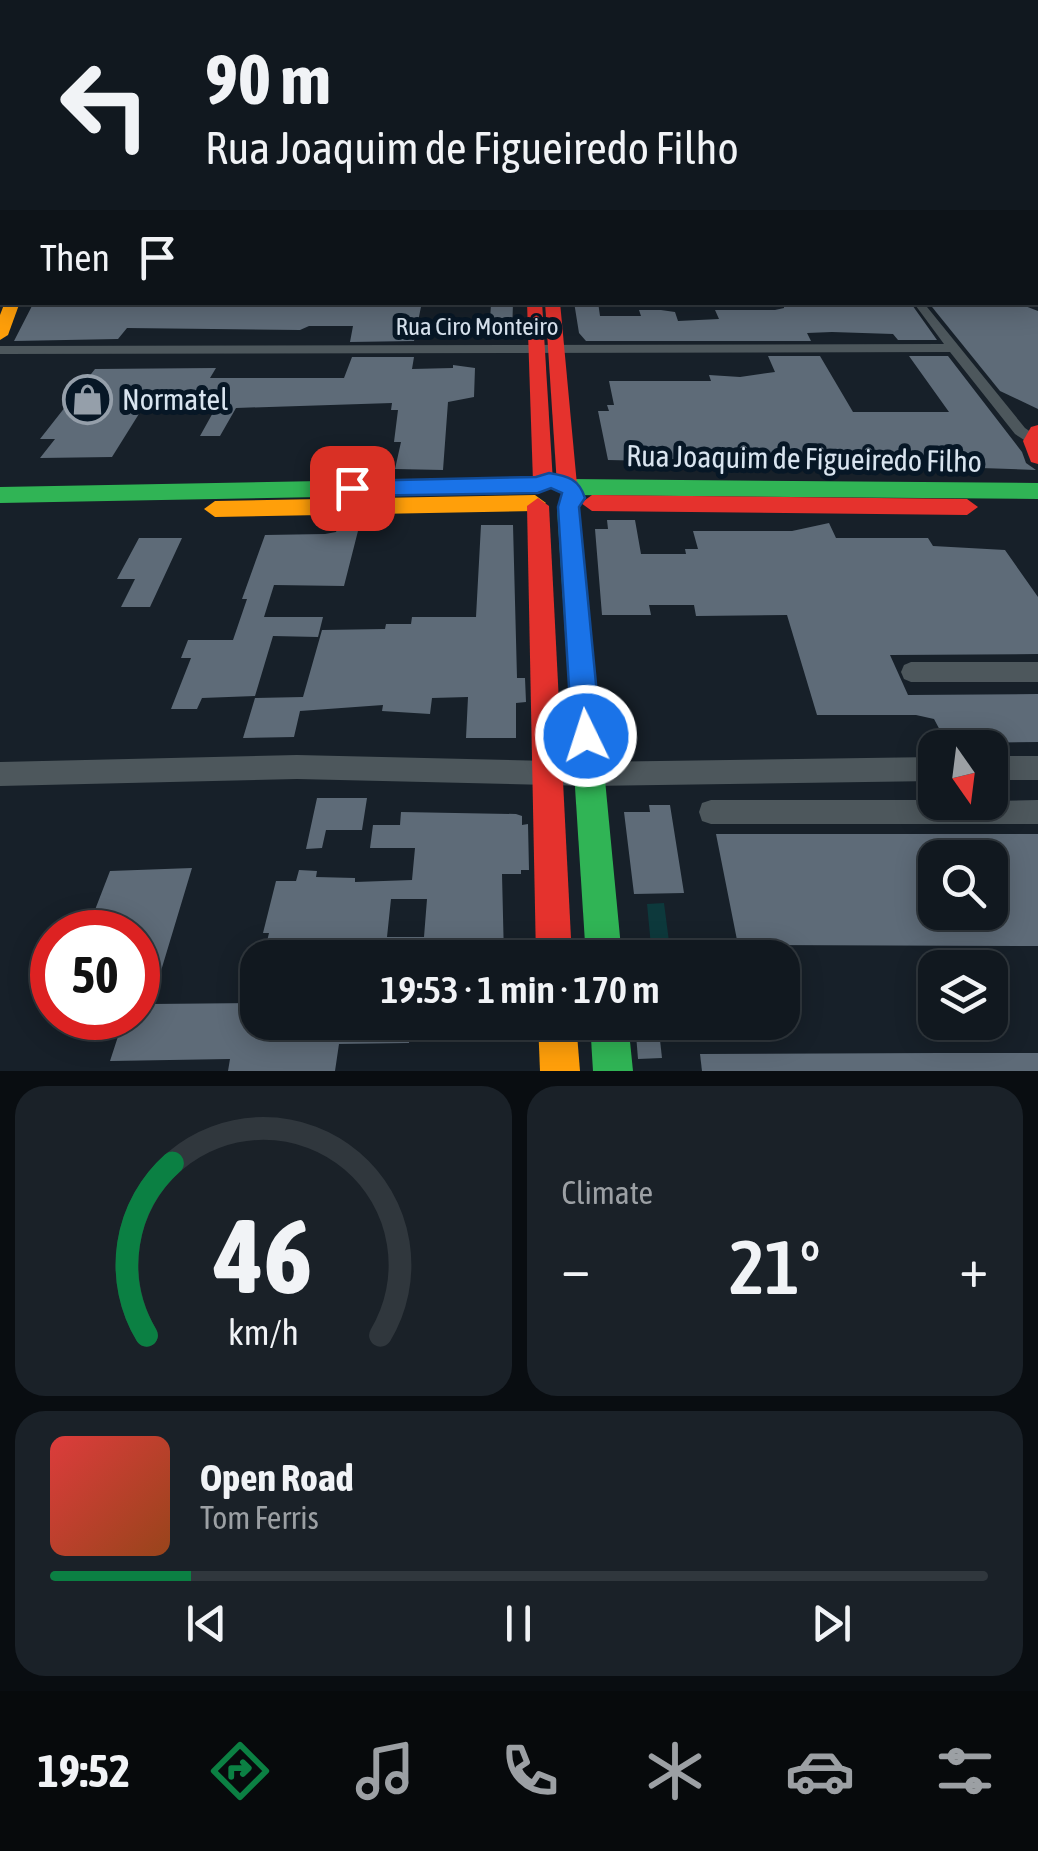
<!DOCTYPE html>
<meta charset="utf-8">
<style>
:root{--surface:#11181f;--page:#1a2128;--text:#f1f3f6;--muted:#9ca0a4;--line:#30373d;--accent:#0b8043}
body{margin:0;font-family:"Asap Condensed",sans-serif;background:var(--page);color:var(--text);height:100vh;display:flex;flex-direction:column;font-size:38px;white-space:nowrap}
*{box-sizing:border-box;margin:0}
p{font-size:32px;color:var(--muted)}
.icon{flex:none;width:55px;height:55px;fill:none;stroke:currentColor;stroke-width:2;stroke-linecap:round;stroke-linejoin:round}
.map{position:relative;height:1071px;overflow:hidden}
.panel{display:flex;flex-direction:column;gap:15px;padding:15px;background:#090d11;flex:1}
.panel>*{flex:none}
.guide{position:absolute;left:0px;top:0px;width:1040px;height:305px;box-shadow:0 5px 25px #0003,0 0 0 2px var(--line);background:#11181f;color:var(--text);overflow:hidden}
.needle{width:65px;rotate:166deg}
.fabs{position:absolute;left:918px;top:730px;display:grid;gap:20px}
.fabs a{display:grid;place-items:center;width:90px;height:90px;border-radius:20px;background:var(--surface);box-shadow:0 5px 25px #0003,0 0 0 2px var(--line);font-size:50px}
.speed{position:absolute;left:30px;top:910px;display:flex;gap:20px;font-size:50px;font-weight:700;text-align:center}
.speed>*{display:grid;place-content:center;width:130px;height:130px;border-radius:50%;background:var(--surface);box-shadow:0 5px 25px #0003,0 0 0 2px var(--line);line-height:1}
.speed .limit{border:15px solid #d22;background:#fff;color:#111}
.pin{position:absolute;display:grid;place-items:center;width:85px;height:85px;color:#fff;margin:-42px;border-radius:20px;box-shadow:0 5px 15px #0006}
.me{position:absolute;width:110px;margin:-55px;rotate:356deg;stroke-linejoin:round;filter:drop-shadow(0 0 8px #0008)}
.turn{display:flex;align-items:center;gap:35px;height:210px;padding:0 40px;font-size:45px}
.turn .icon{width:130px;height:130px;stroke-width:2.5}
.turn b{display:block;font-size:70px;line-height:85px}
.then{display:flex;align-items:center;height:95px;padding:0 40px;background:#0003;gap:20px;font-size:38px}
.big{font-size:75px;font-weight:600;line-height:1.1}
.panel .tile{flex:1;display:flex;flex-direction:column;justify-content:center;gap:15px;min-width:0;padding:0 35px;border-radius:30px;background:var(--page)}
.panel .dial{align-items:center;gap:0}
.dial svg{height:260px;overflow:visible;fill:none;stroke:var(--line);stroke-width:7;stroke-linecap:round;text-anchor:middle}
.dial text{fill:var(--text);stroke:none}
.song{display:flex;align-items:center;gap:30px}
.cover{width:120px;height:120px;border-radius:15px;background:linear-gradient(135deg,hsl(0 70% 55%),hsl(20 70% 35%))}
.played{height:10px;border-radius:5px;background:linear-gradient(90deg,var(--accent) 15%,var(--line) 15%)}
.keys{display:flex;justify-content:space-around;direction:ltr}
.heat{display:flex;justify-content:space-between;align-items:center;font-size:55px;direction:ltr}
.panel .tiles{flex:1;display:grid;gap:15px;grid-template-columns:1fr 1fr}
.tile:last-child{grid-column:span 2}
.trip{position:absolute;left:240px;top:940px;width:560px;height:100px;border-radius:30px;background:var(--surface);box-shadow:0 5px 25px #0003,0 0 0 2px var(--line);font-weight:600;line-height:100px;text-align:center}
.tab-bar{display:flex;height:160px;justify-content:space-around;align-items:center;background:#070a0c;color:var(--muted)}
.tab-bar .icon{width:70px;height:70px}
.tab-bar .active{color:var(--accent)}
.tab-bar b{font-size:45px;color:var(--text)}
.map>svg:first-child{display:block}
</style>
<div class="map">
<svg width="1038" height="1071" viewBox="0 0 1038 1071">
<rect width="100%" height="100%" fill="#172029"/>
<polygon fill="#0d393c" points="664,903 671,957 639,957 645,948 651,946 647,904"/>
<g fill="#5e6b78" fill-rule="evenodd">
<polygon points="34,302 241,305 422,302 414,341 350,342 353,326 309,326 300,330 127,328 118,339 14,341"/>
<polygon points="496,302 513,302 512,336 489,336 491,304"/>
<polygon points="574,302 598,302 600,316 641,316 639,310 661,310 675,312 678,321 719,319 715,310 775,310 784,308 784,302 910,302 937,340 898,340 893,334 832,332 807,333 811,341 586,341 579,333"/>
<polygon points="928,302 1015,302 1038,311 1038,409 1000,391"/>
<polygon points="768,356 820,356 853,412 949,412 909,356 948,356 1022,452 1026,463 1036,470 922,466 916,456 880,454 841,454 844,461 773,454 739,454 740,459 671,459 674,470 656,470 654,461 608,460 598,411 609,411 607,405 614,405 609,381 711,381 709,375 740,377 775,372"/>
<polygon points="352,357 414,357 412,369 453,368 453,365 475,368 474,397 448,402 443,470 395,469 401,442 394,442 398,410 391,410 392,403 236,408 220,436 200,436 215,409 142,409 112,457 40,458 55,439 40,439 95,369 216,368 210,378 344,378"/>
<polygon points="607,520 635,520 641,554 686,554 685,549 698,549 693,531 792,531 829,523 836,538 928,538 933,546 1005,550 1038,597 1038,654 890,655 908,695 1038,694 1038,742 963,743 958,734 942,734 934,719 916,715 817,715 787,615 696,616 694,605 649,605 651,615 602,615 595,529 608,529"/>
<polygon points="481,525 513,525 517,678 525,678 526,702 516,703 516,738 466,738 468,697 432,698 430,714 382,711 383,705 300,711 294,737 243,738 255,698 303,697 322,630 385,629 386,624 411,624 412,617 476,617"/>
<polygon points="338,527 359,527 344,586 274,585 264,617 323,617 318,637 273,636 255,696 202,698 197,709 171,709 191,658 181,658 188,640 233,640 247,599 242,599 265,535 325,534 336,532"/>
<polygon points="139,538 182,538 150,607 121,607 135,579 117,579"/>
<polygon points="317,798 367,798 362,830 326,830 322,848 306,849"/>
<polygon points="649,805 670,805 684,893 634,894 624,812 650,812"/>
<path d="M401 812 516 814 522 816V825L528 824 529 870H521V874H502L504 958H263L269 933H263L276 881H296L299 870 317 871 316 877 355 878V882L412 880 415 848H370L373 825H400ZM391 899H427L424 937H387Z"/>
<path d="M716 834H1038V946L738 945ZM935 858H990V912H935Z"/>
<polygon points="192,868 151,1004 258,1003 258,1022 410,1022 409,1043 339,1044 335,1071 228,1071 230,1059 110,1061 124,1018 138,1018 138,932 93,932 100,915 93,915 110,871"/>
<polygon points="635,1022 658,1022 662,1058 638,1059"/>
<polygon points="940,1053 1038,1053 1038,1071 702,1071 700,1054"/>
</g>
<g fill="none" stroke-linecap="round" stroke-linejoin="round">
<g fill="#4d575c" fill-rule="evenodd">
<rect x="0" y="138" width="2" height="4"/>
<rect x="0" y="202" width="2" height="6"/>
<polygon points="913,302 923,302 1025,428 1038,437 1038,449 1015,434 950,352 0,354 0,346 944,344"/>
<polygon points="911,662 1038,662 1038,682 911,682 904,679 901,672 904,665"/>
<polygon points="297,755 589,762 935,757 935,781 589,786 297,779 0,786 0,762"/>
<rect x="990" y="756" width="48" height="24"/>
<polygon points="711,800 935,800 935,802 1038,800 1038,824 711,824 702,821 699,812 702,803"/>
</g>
<g fill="#30b455" fill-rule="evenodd">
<polygon points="538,477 548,485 538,493 0,503 0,487"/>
<polygon points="569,479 1038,483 1038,499 569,495 559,487"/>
<polygon points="568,499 579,507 622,958 586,958 557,507"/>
<polygon points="590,1022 628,1022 633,1071 593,1071"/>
</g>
<g fill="#ff9f0a" fill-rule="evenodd">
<polygon points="5,302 20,302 8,335 0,340 0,315"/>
<polygon points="535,495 546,503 535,511 215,517 204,509 215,501"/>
<polygon points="538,1022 576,1022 580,1071 540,1071"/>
</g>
<g fill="#e5322d" fill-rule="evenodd">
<polygon points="527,302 542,302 553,482 543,489 533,482"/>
<polygon points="545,302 560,302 577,485 567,493 557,485"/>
<polygon points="1038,425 1038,464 1031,462 1023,441 1031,427"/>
<polygon points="592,495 967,499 978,507 967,515 592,511 581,503"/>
<polygon points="538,498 549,506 572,958 536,958 527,506"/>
</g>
</g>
<linearGradient id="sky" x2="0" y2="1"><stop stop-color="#0d1217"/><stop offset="0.42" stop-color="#364254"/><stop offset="1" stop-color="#364254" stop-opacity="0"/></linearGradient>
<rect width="1038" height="259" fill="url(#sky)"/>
<path fill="#1a73e8" stroke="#114b97" stroke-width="2.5" d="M549 473C568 476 579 479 585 498L579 507 601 736 597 747 586 751 576 747 572 736 558 507 562 493 551 488 538 493 352 496 342 488 352 481 536 477Z"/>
<defs>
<symbol id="shop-ring" viewBox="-11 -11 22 22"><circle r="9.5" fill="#071726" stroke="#959faa" stroke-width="1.5"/><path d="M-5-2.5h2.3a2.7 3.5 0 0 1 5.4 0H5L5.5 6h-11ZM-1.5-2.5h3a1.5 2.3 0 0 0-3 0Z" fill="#959faa"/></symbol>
</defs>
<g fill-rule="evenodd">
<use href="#shop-ring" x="60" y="372" width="55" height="55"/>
</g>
<g text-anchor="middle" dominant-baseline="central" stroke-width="10" stroke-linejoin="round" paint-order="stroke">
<g font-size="25" fill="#d9e4ef" stroke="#071726">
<text x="477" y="326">Rua Ciro Monteiro</text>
</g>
<g font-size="30" fill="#d9e4ef" stroke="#071726" text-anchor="start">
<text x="122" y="399">Normatel</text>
</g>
<g font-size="30" fill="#d9e4ef" stroke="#071726">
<text transform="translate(804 458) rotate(1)">Rua Joaquim de Figueiredo Filho</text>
</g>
</g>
</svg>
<div class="fabs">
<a><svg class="needle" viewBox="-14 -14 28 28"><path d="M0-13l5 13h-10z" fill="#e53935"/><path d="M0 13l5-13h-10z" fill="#9ca0a4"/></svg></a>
<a><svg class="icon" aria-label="search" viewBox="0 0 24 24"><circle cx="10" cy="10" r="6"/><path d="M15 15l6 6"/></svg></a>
<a><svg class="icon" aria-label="layers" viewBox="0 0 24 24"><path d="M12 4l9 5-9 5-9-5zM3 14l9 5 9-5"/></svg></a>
</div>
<div class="speed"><div class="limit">50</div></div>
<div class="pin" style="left:352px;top:488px;background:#d93025"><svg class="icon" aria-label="arrive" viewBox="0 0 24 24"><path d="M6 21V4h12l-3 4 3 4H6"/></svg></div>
<svg class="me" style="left:586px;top:736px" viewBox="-20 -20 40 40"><circle r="17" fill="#1a73e8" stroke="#fff" stroke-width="3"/><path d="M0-11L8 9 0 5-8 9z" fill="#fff"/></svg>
<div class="trip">19:53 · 1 min · 170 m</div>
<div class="guide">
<div class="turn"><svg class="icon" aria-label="left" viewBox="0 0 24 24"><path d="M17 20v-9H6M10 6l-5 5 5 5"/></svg><div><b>90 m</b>Rua Joaquim de Figueiredo Filho</div></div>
<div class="then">Then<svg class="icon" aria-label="arrive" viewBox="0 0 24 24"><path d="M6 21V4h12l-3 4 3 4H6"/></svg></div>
</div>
</div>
<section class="panel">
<div class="tiles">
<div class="tile dial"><svg viewBox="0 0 100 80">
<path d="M14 69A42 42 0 1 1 86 69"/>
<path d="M14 69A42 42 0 0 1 22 16" stroke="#0b8043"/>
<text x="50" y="56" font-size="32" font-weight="700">46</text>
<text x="50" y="72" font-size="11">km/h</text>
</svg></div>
<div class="tile"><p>Climate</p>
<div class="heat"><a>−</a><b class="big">21°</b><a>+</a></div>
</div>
<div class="tile">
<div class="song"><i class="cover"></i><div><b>Open Road</b><p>Tom Ferris</p></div></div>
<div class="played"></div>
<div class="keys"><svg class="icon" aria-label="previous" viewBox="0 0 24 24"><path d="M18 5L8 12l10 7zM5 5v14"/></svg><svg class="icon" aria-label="pause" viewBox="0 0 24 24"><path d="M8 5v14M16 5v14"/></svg><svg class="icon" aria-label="next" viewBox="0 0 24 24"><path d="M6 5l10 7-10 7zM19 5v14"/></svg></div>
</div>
</div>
</section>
<nav class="tab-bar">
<b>19:52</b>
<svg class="icon active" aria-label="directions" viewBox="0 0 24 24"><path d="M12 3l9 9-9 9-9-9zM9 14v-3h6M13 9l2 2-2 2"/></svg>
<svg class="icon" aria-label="music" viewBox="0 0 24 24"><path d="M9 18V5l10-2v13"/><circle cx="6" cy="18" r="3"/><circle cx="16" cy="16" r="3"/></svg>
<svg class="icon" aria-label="phone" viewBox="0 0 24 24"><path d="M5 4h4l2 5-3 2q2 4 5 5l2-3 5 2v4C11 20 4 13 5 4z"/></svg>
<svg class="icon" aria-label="climate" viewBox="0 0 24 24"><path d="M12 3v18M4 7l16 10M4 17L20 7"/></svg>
<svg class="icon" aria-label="car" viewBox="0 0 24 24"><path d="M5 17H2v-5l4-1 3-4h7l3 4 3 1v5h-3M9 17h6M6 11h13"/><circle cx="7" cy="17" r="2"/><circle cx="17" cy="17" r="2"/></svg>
<svg class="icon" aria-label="filters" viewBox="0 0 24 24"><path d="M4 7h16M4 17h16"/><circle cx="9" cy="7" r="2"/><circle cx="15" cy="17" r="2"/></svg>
</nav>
